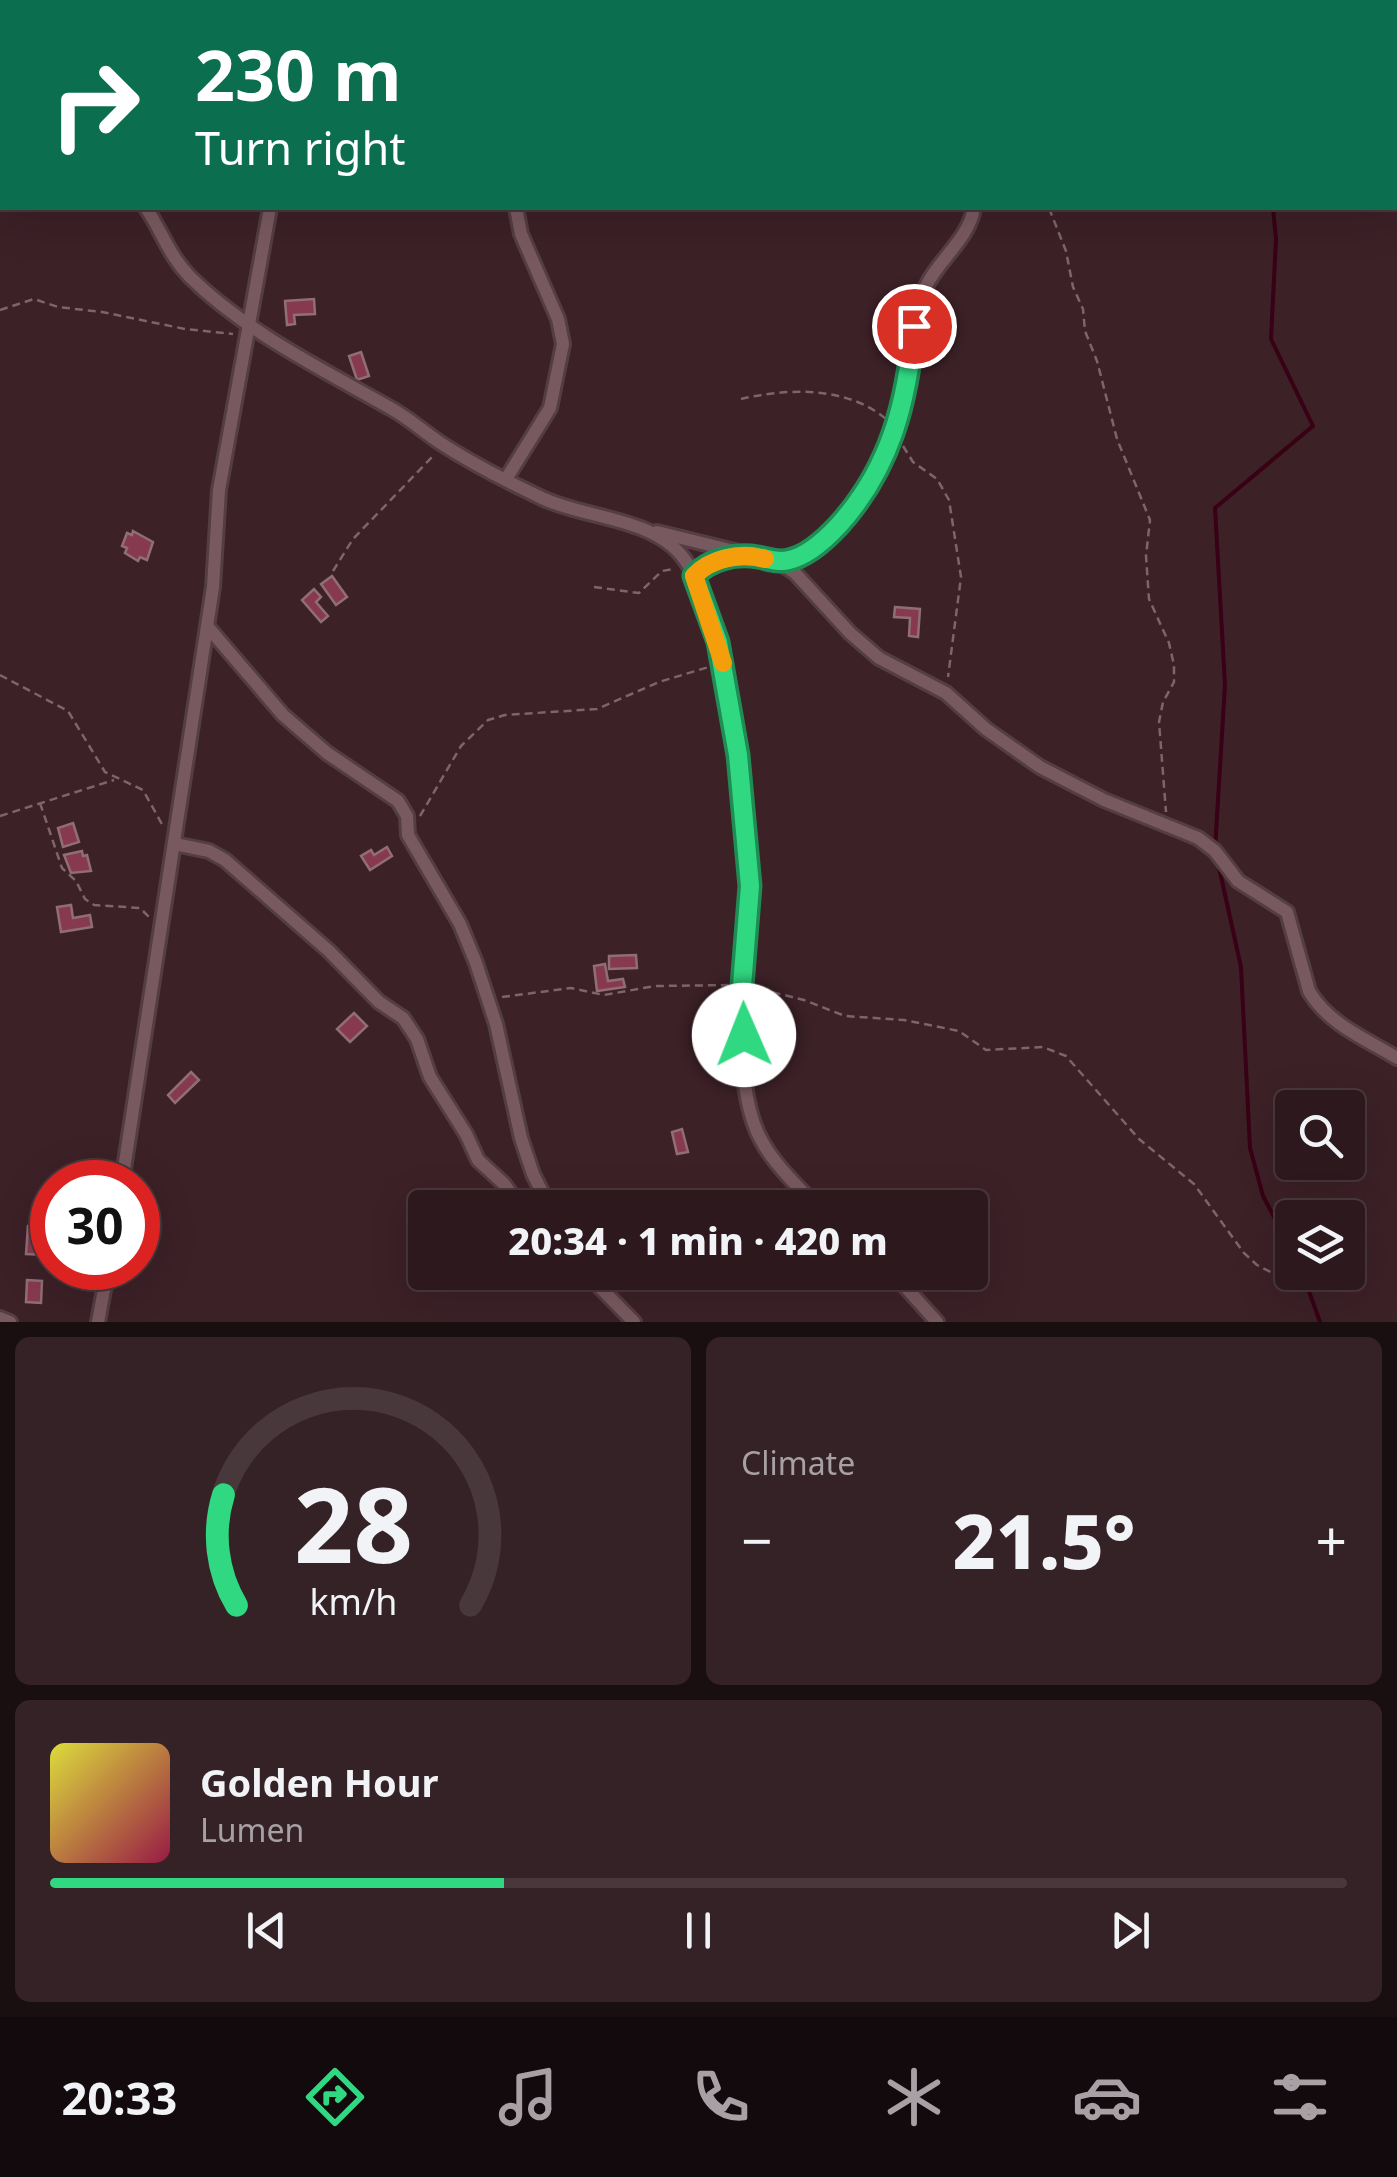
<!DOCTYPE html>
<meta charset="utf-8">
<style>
:root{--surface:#2d191d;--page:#352226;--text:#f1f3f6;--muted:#a7a0a4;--line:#48383b;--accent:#30d882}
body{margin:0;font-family:"Noto Sans",sans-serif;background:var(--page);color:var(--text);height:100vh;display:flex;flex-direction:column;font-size:38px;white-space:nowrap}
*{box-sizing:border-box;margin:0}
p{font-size:32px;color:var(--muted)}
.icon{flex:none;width:55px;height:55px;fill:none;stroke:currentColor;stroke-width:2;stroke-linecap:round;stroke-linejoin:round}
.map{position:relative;height:1322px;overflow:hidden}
.details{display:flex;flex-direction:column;gap:15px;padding:15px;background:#190e10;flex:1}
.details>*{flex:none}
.hud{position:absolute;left:0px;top:0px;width:1398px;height:210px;box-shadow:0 10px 40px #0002,0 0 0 2px var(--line);background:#0b6e4f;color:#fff;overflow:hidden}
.tools{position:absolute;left:1275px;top:1090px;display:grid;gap:20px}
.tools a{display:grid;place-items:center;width:90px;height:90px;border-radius:10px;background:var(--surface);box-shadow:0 10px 40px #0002,0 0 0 2px var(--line);font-size:50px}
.speed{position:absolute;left:30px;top:1160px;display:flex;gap:20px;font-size:50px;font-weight:700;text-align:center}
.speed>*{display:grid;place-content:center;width:130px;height:130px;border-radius:50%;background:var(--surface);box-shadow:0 10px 40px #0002,0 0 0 2px var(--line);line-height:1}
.speed .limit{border:15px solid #d22;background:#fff;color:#111}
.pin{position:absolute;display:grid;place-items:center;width:85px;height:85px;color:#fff;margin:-42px;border:5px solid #fff;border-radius:50%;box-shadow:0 2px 10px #0007}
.me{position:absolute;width:110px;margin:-55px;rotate:359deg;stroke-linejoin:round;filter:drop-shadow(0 0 8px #0008)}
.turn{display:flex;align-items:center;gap:35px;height:210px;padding:0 30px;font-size:45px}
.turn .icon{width:130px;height:130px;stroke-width:2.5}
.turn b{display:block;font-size:70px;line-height:85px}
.big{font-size:75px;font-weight:800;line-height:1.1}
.details .tile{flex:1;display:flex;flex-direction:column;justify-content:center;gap:15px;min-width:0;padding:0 35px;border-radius:15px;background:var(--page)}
.details .dial{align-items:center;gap:0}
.dial svg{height:260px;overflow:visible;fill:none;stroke:var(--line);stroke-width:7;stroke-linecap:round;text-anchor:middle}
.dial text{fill:var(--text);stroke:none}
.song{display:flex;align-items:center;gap:30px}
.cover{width:120px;height:120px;border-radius:15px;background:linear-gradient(135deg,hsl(60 70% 55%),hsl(340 70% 35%))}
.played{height:10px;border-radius:5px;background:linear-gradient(90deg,var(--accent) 35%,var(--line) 35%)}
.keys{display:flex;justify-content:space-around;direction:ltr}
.heat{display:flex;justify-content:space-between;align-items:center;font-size:55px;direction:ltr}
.details .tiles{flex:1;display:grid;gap:15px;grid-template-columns:1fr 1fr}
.tile:last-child{grid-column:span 2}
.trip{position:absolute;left:408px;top:1190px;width:580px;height:100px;border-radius:10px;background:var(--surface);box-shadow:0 10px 40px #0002,0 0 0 2px var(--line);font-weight:800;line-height:100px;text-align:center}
.tabs{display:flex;height:160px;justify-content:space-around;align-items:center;background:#120a0c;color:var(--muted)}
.tabs .icon{width:70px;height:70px}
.tabs .on{color:var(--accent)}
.tabs b{font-size:45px;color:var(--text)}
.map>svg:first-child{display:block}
</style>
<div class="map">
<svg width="1397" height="1322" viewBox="0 0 1397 1322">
<rect width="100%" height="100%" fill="#3c2127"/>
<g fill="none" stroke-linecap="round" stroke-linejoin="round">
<g stroke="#380115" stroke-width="4">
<polyline points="1261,2 1261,0"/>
<polyline points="1215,849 1225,685 1215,508 1313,426 1271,339 1276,239 1273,208"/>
<polyline points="1218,863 1241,967 1250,1148 1263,1196 1292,1251"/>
<polyline points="1302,1272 1320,1322"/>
</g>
</g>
<g fill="#873a4f" stroke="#8f6e75" stroke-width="2.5">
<polygon points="314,299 315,314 294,315 295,324 287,325 285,301"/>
<polygon points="361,352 369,376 357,380 349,356"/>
<polygon points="133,531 153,542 147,560 140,557 138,561 125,553 127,548 122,546 127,533 132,535"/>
<polygon points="332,576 347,597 336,605 321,584"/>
<polygon points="314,589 321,597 316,602 328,616 321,622 302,600"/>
<polygon points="895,607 920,609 918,637 909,636 910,618 894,617"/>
<polygon points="73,823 79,842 63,847 58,828"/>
<polygon points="387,847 392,856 370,870 361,856 371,850 374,855"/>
<polygon points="82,851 83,856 87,855 91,871 71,873 64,855"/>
<polygon points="71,905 73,918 90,915 92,927 61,932 57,907"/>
<polygon points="636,955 637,968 609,969 609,956"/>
<polygon points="605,964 608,981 623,979 625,987 597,991 594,966"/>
<polygon points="354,1013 367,1026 350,1042 337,1029"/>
<polygon points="191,1072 199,1080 175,1103 168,1095"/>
<polygon points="682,1129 688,1152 677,1154 672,1132"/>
<polygon points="28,1226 46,1227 47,1255 26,1254"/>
<polygon points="27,1280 42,1281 41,1303 26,1302"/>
</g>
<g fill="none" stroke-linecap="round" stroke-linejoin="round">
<defs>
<g id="minor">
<polyline points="303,2 303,0"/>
<polyline points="548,2 550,0"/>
<polyline points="0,26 2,28"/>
<path d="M146 208C163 233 168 254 190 277 247 333 324 370 392 409 410 419 425 433 442 444 473 464 508 482 542 498 585 519 655 517 685 560 735 632 753 833 749 921 746 984 733 1063 754 1124 766 1158 794 1182 818 1208"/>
<polyline points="506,479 550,408 563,344 558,319 521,234 516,208"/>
<path d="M657 532 779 562 795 573 850 633 879 658 946 693 986 729 1040 767 1104 800 1198 838 1215 851 1238 881 1287 912 1309 991C1328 1024 1366 1039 1397 1058"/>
<path d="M779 562C847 553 893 449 906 391 914 358 911 324 923 293 935 262 969 240 974 208"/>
<polyline points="694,576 717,560 746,557"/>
<polyline points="207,626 283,715 327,753 398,801 407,816 408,835 460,924 476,963 496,1024 521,1138 533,1174 550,1208"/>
<polyline points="175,844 209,851 225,860 329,951 379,1002 403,1018 417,1039 430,1077 466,1134 478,1160 504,1184 521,1208"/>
<polyline points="122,1182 213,587 219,490 270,208"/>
<polyline points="585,1272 634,1322"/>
<polyline points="892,1272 937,1322"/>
<polyline points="0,1318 10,1322"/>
<polyline points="98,1322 108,1268"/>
</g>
</defs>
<use href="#minor" stroke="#543d43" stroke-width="18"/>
<g stroke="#7d656a" stroke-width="2.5" stroke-dasharray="8 5" stroke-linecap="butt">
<polyline points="1049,208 1066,251 1073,287 1083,309 1085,331 1097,361 1117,439 1150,520 1146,556 1149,599 1169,643 1174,665 1174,682 1163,702 1159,722 1166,812"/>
<polyline points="0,310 34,299 58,307 102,312 185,329 233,334"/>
<path d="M741 399C787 388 847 386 886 419"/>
<polyline points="903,446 913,462 937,479 949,500 961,577 948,677"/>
<polyline points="333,571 353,539 435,454"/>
<polyline points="594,587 639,593 662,571 674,569"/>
<polyline points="0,675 68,711 105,772 143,790 163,826"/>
<polyline points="40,803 62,868 76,881 85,899 94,905 140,908 149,917"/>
<polyline points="0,816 114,780"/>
<polyline points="420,816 461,746 488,720 505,715 597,709 659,682 712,666"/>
<polyline points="760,989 804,1000 845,1016 904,1020 959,1031 986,1050 1043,1047 1066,1056 1139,1139 1194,1184 1244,1253 1257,1265 1282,1278"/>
<polyline points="502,997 571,988 604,995 655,986 732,985"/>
</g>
<use href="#minor" stroke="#795960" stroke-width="12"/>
</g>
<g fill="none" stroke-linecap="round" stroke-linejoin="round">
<defs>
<path id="route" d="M744 1035 742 986 750 886 738 755 718 642 694 576C710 559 736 553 758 557 769 559 778 563 789 560 808 556 826 539 839 525 891 467 907 402 914 326"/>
</defs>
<use href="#route" stroke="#1f8c54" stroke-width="25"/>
<use href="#route" stroke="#30d882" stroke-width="18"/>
<path stroke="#f59e0b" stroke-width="18" d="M723 663 694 576C712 557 741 553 765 559"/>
</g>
</svg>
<div class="tools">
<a><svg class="icon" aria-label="search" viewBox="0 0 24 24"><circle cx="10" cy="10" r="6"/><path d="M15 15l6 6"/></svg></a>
<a><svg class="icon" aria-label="layers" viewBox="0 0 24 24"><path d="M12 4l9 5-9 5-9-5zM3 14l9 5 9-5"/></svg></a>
</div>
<div class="speed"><div class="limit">30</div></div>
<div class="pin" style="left:914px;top:326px;background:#d93025"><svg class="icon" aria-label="arrive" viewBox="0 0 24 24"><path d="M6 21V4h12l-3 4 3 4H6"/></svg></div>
<svg class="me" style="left:744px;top:1035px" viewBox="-20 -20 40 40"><circle r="19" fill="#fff"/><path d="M0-13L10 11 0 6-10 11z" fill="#30d882"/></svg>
<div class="trip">20:34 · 1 min · 420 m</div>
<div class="hud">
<div class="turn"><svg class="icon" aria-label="right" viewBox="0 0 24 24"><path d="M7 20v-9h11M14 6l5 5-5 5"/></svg><div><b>230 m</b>Turn right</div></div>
</div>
</div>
<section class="details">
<div class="tiles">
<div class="tile dial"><svg viewBox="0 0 100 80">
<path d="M14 69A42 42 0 1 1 86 69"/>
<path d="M14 69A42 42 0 0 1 10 35" stroke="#30d882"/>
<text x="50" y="56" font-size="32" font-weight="700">28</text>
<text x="50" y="72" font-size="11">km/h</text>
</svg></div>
<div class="tile"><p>Climate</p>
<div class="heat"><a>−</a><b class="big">21.5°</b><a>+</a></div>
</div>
<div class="tile">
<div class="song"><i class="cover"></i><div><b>Golden Hour</b><p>Lumen</p></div></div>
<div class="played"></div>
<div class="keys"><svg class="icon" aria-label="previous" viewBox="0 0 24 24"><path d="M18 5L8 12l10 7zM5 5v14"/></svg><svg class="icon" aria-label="pause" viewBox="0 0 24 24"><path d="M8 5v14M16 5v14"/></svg><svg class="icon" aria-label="next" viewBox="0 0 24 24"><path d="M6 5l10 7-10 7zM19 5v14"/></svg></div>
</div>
</div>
</section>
<nav class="tabs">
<b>20:33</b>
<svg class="icon on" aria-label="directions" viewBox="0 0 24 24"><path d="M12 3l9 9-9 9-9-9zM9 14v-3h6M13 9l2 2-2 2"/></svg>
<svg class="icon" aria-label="music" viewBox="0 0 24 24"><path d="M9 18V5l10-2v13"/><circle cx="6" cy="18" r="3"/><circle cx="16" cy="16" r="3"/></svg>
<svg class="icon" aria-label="phone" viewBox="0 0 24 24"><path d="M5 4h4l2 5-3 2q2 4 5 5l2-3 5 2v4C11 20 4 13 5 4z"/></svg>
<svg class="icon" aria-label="climate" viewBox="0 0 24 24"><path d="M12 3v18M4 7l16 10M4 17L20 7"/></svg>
<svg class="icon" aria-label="car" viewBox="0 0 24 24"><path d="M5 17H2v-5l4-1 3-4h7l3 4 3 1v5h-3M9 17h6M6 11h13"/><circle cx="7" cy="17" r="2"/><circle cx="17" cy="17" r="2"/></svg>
<svg class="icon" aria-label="filters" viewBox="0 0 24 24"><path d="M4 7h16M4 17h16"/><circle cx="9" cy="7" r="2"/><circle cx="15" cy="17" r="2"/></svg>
</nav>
